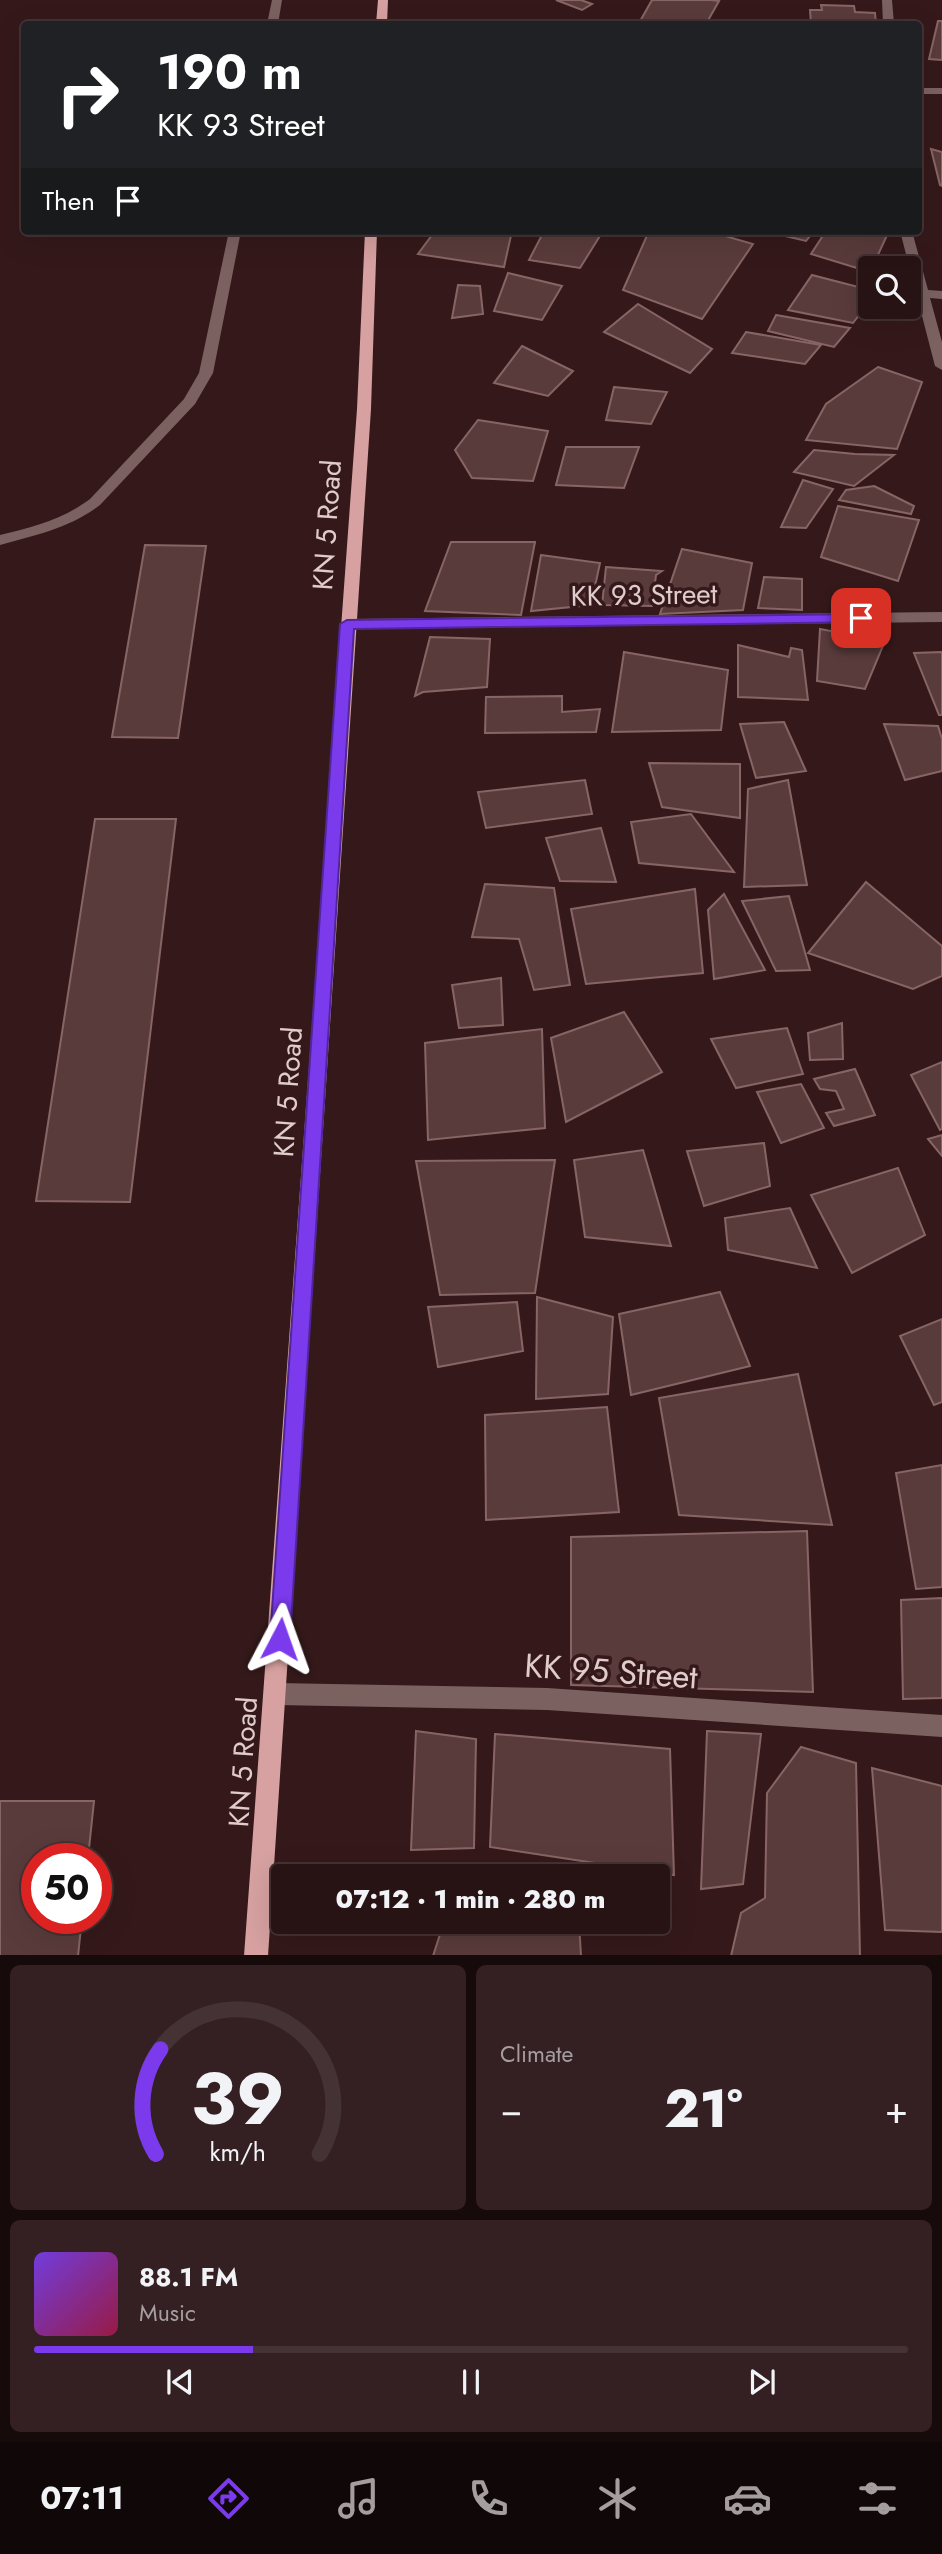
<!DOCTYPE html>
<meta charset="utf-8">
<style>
:root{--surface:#281314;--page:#342022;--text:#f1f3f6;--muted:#a59ea0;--line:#443234;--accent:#7c3aed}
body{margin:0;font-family:Jost,sans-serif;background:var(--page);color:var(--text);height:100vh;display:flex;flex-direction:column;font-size:26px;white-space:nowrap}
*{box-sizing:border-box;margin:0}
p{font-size:23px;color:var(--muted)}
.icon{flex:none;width:38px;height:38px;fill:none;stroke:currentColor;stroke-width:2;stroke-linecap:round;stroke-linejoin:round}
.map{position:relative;height:1955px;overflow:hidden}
.sheet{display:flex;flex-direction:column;gap:10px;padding:10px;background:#160a0b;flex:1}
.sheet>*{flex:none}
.hud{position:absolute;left:21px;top:21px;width:901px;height:214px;border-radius:7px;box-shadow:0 7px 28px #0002,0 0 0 2px var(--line);background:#202124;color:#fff;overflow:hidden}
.controls{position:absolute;left:858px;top:256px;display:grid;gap:14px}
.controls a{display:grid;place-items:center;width:63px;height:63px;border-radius:7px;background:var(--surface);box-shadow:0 7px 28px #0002,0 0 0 2px var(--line);font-size:35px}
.speed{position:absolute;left:21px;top:1843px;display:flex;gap:14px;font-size:35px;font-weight:700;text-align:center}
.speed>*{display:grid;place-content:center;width:91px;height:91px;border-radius:50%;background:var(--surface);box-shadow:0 7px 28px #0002,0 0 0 2px var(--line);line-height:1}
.speed .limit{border:10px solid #d22;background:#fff;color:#111}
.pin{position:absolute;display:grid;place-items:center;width:60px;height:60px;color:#fff;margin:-30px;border-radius:14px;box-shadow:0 4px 10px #0006}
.me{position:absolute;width:77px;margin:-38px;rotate:4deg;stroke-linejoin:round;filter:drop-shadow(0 0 5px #0008)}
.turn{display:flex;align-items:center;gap:24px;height:147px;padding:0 21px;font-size:32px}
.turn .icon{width:91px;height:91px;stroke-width:2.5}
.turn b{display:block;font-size:49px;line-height:60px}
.then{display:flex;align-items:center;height:66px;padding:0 21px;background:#0003;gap:14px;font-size:26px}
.big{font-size:52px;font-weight:800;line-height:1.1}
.sheet .card{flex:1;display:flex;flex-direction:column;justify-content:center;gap:10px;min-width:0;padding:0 24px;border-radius:10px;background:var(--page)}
.sheet .dial{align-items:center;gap:0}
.dial svg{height:182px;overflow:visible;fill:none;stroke:var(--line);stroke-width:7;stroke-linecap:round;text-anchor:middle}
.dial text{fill:var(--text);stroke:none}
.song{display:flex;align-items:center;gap:21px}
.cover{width:84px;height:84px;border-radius:10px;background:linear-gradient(135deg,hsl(260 70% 55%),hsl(340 70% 35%))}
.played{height:7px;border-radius:4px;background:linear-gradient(90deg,var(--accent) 25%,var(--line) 25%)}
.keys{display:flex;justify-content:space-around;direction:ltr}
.heat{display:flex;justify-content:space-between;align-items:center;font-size:38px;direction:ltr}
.sheet .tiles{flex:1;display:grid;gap:10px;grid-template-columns:1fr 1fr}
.card:last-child{grid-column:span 2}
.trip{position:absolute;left:271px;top:1864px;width:399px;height:70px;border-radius:7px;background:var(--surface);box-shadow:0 7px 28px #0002,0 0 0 2px var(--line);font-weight:800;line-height:70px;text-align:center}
.tabs{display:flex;height:112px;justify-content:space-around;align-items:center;background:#100808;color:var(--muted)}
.tabs .icon{width:49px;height:49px}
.tabs .on{color:var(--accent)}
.tabs b{font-size:32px;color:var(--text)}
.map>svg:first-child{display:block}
</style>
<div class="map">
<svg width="942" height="1956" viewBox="0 0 942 1956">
<rect width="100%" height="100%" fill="#35191a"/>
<g fill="#5a3b3b" stroke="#886565" stroke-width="2">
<polygon points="556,0 581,0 592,4 582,10"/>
<polygon points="652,0 711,0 719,1 706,24 639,23"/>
<polygon points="821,5 854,6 855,12 875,13 876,24 811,24 810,10 822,10"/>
<polygon points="938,21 942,21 942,60 929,59"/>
<polygon points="931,149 942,152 942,186 940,185"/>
<polygon points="435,231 512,231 504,267 418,254"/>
<polygon points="544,231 603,231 580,268 529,260"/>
<polygon points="649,231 708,231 753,244 702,319 623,290"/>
<polygon points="764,231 814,231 806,241"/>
<polygon points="826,231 889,231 870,272 811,254"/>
<polygon points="508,273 562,286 542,320 494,311"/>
<polygon points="812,275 870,290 870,301 853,323 788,310"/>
<polygon points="458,285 480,286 483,314 452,318"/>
<polygon points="638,304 712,349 690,373 604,332"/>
<polygon points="776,315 850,328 834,347 768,331"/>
<polygon points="746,332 821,345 805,364 732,353"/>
<polygon points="522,346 573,371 548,396 494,383"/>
<polygon points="878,367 922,382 897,449 806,440 826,404"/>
<polygon points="614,387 667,392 651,424 606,420"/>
<polygon points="478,420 548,431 533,481 472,478 455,450"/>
<polygon points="566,447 639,447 624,488 556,485"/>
<polygon points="814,450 855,454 894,455 854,486 794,472"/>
<polygon points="803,480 833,489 806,528 781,527"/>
<polygon points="874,486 914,506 911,514 839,500 846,490"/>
<polygon points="838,506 919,520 898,581 821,557"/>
<polygon points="451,542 535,542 521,615 425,611"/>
<polygon points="145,545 206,546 178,738 112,737"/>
<polygon points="682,549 752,563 743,610 660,614"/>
<polygon points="541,555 600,563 591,605 531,611"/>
<polygon points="606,567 662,571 656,575 652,606 602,605"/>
<polygon points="764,577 802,579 802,610 758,608"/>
<polygon points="820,629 885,641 865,689 817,681"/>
<polygon points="430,637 490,639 487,687 423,692 415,696"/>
<polygon points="738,645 789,657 791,648 802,650 808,700 738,697"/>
<polygon points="624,652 728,670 721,730 612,732"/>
<polygon points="942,652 942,715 939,715 914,653"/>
<polygon points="562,696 562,712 600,709 596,732 485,733 486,697"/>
<polygon points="784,722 806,771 756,778 740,724"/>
<polygon points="884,724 938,726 942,739 942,771 905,780"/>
<polygon points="649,763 740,764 740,818 662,807"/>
<polygon points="585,780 592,814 486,828 478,792"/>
<polygon points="788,780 807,885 744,887 748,789"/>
<polygon points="691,814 734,872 639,863 631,822"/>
<polygon points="95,819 176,819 130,1202 36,1201"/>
<polygon points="601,828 616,882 560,881 546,838"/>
<polygon points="866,882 942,946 942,976 913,989 808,953"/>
<polygon points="485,884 554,888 570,985 534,990 519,939 472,937"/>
<polygon points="695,889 703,973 586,984 571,909"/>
<polygon points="724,894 765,970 714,979 708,910"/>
<polygon points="789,896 810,970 776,971 742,901"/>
<polygon points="501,978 503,1025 459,1028 452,985"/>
<polygon points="624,1012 662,1072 566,1122 551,1038"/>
<polygon points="842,1023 843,1059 810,1060 808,1033"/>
<polygon points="787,1028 803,1074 736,1088 711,1039"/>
<polygon points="542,1029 545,1128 428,1140 425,1043"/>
<polygon points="942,1062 942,1129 940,1130 911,1075"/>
<polygon points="855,1069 875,1115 834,1126 826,1113 844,1109 836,1091 820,1089 814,1079"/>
<polygon points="801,1084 824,1128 781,1143 757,1092"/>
<polygon points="942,1135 942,1156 928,1139"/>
<polygon points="764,1143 770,1186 704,1206 687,1151"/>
<polygon points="643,1150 671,1246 585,1237 574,1160"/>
<polygon points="555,1160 535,1293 440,1295 416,1161"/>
<polygon points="898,1168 925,1235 852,1273 811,1195"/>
<polygon points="790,1208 817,1268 728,1250 725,1218"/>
<polygon points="720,1292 750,1366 631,1395 619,1314"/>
<polygon points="537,1297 613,1317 608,1394 536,1399"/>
<polygon points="517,1302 523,1351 438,1367 428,1307"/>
<polygon points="942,1319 942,1402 934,1405 900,1336"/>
<polygon points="798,1374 832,1525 679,1515 659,1398"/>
<polygon points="607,1407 619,1512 486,1520 485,1415"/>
<polygon points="942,1465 942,1587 916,1589 896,1473"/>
<polygon points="807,1531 813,1692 571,1685 571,1537"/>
<polygon points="942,1598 942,1698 903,1699 901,1600"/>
<polygon points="416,1731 476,1739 474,1848 411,1850"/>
<polygon points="707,1731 761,1734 743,1884 701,1889"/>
<polygon points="495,1734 670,1749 674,1875 490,1847"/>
<polygon points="801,1747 856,1763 860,1956 731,1956 741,1913 765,1898 767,1793"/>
<polygon points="872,1768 942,1786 942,1932 885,1930"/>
<polygon points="0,1801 94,1801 88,1858 37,1858 37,1918 82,1918 78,1956 0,1956"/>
<polygon points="444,1922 579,1922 581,1956 433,1956"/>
</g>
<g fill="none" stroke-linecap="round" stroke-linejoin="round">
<g fill="#7b6261" fill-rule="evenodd">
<polygon points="272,0 282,0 278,24 267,24"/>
<polygon points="882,0 892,0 894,24 883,24"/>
<rect x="919" y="88" width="23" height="6"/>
<path d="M229 231H241L213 373 195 404 100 505C70 528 36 535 0 545V535C33 527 62 520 90 499L184 399 199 373Z"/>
<polygon points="900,231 912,231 928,290 942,291 942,299 930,298 942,342 942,370 935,366"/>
<polygon points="942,612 942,622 347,629 339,624 347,619"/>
<polygon points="276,1683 547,1688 942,1715 942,1737 547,1710 276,1705 268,1702 265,1694 268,1686"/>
</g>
<g fill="#d6a1a0" fill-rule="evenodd">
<polygon points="378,0 388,0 387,24 376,24"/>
<polygon points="365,231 377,231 371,409 268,1956 244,1956 357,409"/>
</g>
</g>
<polygon fill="#7c3aed" stroke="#51269a" stroke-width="2" points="861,614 868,618 866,622 354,629 290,1639 287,1646 280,1648 273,1646 270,1639 340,624 347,620"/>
<g text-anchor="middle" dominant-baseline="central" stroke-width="7" stroke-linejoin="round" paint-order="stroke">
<g font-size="28" fill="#e0cccb" stroke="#35191a">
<text transform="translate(327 525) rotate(-86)">KN 5 Road</text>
<text transform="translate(644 595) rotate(-1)">KK 93 Street</text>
<text transform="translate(288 1092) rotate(-86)">KN 5 Road</text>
<text transform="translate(243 1762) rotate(-86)">KN 5 Road</text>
</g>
<g font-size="33" fill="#e0cccb" stroke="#35191a">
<text transform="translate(611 1671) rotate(4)">KK 95 Street</text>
</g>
</g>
</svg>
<div class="controls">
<a><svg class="icon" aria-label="search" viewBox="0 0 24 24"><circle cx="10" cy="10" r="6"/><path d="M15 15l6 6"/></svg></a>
</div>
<div class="speed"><div class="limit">50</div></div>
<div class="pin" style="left:861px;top:618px;background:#d93025"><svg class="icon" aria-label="arrive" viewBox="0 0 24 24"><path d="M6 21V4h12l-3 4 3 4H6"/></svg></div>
<svg class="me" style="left:280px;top:1639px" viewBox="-20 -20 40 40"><path d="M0-17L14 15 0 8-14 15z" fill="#7c3aed" stroke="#fff" stroke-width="4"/></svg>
<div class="trip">07:12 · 1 min · 280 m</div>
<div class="hud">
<div class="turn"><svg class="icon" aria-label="right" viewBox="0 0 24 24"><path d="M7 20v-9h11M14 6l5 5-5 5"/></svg><div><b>190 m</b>KK 93 Street</div></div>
<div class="then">Then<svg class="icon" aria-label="arrive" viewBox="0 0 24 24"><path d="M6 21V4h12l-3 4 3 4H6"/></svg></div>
</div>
</div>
<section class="sheet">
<div class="tiles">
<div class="card dial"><svg viewBox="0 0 100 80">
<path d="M14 69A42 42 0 1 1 86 69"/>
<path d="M14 69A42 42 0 0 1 16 23" stroke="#7c3aed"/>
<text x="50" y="56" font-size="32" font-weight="700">39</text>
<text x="50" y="72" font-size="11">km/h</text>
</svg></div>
<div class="card"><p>Climate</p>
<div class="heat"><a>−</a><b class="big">21°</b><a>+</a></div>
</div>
<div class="card">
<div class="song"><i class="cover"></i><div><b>88.1 FM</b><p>Music</p></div></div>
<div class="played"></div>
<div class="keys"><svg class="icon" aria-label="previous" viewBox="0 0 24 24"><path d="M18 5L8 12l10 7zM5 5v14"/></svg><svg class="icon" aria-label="pause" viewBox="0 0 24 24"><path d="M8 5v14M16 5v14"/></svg><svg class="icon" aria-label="next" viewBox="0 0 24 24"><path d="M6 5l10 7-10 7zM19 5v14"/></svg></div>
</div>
</div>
</section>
<nav class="tabs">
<b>07:11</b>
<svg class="icon on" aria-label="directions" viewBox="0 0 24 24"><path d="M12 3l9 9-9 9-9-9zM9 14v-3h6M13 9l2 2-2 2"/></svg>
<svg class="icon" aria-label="music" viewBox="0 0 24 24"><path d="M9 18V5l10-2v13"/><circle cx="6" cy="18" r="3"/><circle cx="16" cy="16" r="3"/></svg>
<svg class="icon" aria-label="phone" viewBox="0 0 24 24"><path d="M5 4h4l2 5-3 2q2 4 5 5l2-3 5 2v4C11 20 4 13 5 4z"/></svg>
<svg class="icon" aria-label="climate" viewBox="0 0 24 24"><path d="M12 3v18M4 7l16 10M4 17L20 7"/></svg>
<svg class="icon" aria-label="car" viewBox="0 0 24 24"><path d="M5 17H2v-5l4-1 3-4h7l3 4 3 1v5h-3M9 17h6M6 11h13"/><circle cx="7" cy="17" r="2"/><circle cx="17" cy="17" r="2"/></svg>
<svg class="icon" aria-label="filters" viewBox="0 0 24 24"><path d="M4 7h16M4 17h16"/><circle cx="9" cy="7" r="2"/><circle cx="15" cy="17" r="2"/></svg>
</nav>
